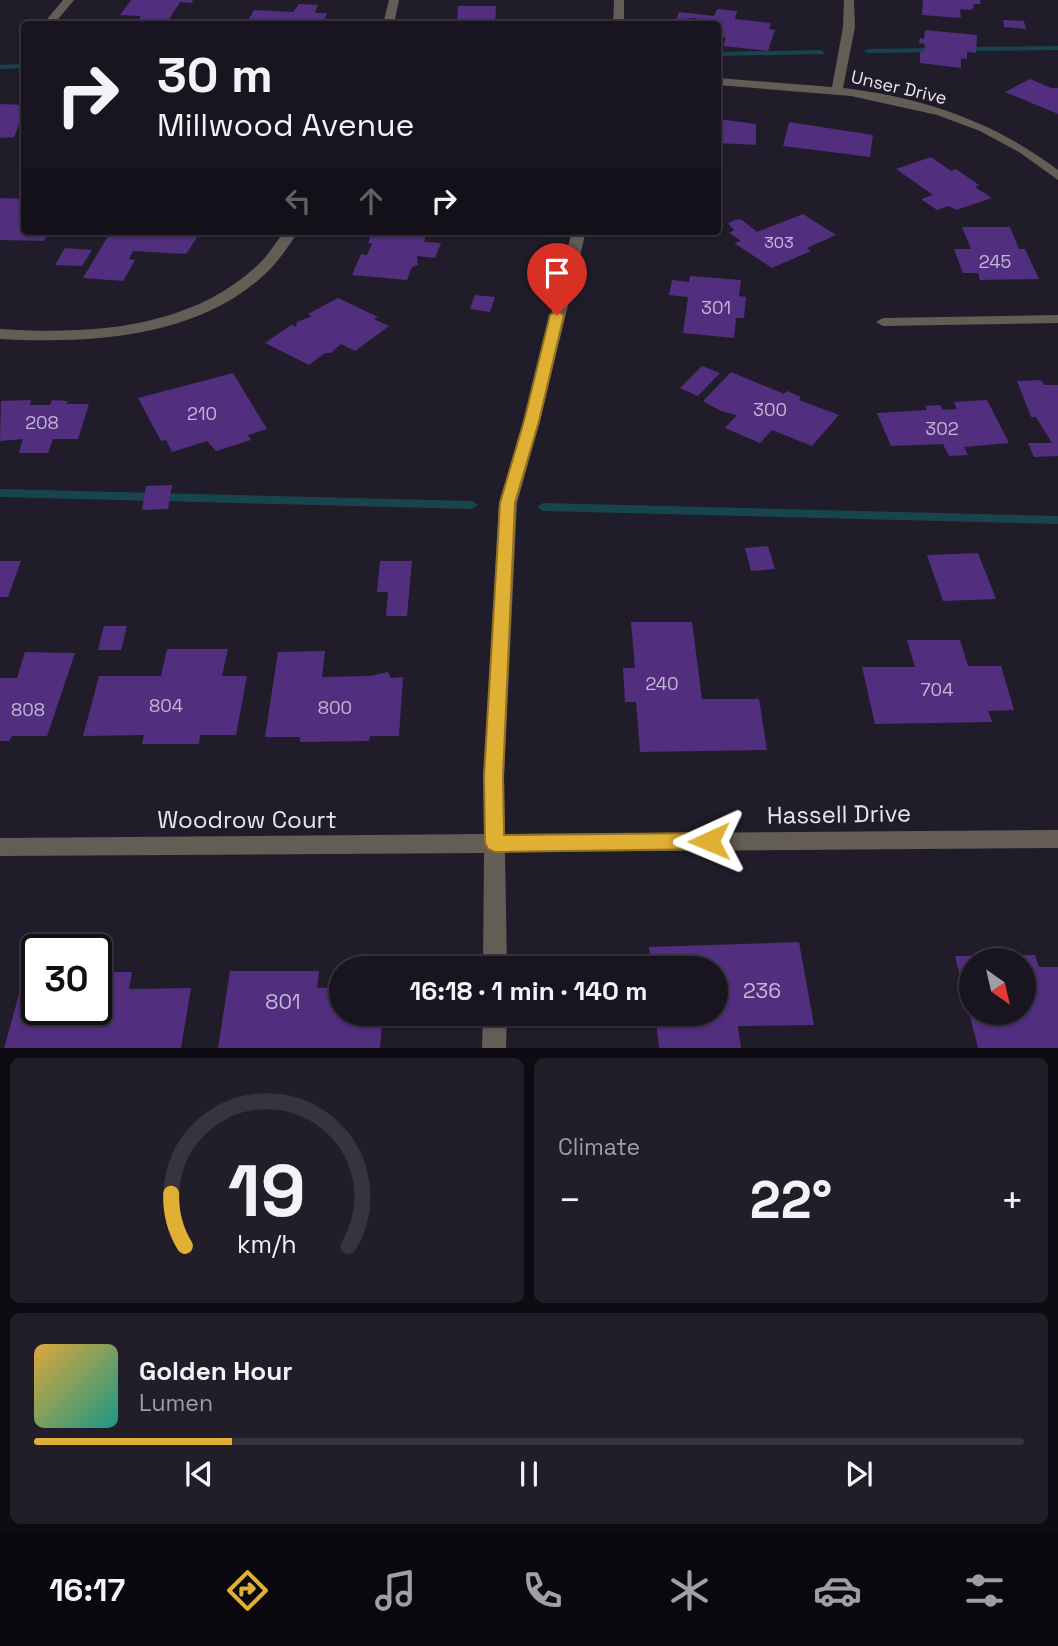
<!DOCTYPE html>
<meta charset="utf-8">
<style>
:root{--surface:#191520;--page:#221e29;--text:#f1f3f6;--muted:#9f9fa5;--line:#37343e;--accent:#e0b034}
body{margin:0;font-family:"Space Grotesk",sans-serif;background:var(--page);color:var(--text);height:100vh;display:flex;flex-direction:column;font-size:26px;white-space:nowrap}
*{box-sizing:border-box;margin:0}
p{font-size:23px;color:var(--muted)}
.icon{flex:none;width:38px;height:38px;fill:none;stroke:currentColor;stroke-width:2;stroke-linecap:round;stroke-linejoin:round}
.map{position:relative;height:1048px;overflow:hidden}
.sheet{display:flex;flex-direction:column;gap:10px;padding:10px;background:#0e0c12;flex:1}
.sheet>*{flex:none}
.guide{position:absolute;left:21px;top:21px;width:700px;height:214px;border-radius:7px;box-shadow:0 2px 5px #0004,0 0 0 2px var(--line);background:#191520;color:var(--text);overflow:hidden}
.needle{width:46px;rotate:146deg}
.buttons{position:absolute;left:959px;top:948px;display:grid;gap:14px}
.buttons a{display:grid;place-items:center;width:77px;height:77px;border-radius:50%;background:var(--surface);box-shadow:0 2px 5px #0004,0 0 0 2px var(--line);font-size:35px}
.speed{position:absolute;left:21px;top:934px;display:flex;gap:14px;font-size:35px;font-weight:700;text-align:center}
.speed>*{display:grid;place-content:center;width:91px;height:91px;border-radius:50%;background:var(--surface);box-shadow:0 2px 5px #0004,0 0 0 2px var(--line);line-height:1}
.speed .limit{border:4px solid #111;border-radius:10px;background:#fff;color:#111}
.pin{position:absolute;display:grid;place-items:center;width:60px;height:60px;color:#fff;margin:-72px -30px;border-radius:50% 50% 50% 0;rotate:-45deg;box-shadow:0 0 7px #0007}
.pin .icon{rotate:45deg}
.me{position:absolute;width:77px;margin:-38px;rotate:269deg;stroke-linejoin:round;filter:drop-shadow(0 0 5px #0008)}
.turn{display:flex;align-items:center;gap:24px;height:147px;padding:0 21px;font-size:32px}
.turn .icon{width:91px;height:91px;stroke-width:2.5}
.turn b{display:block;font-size:49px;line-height:60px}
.lanes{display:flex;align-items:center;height:66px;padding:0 21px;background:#0003;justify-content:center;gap:35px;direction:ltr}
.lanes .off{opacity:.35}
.big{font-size:52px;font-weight:800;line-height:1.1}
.sheet .widget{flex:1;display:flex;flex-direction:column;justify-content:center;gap:10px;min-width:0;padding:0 24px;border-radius:10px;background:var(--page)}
.sheet .dial{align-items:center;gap:0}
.dial svg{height:182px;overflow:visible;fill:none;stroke:var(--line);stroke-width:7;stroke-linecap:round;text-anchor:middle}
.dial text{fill:var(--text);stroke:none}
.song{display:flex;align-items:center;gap:21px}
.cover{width:84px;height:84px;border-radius:10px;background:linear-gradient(135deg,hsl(40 70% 55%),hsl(170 70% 35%))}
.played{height:7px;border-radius:4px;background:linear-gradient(90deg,var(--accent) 20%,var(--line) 20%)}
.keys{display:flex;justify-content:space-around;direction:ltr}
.heat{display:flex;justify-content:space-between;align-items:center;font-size:38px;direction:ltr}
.sheet .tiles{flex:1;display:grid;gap:10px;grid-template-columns:1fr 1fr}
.widget:last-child{grid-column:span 2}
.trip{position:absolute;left:329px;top:956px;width:399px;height:70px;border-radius:35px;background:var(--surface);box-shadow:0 2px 5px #0004,0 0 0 2px var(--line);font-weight:800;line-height:70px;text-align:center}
.tab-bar{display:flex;height:112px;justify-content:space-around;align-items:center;background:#0a080d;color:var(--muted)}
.tab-bar .icon{width:49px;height:49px}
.tab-bar .current{color:var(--accent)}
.tab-bar b{font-size:32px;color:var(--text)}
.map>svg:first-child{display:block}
</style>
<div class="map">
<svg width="1058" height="1048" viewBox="0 0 1058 1048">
<rect width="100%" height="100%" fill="#211c2a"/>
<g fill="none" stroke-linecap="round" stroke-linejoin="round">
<g fill="#17454e" fill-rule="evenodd">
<polygon points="1058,46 1058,50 960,51 956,49 960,47"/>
<polygon points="939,48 943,50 942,52 868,53 864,51 868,49"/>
<polygon points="820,50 824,52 823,54 718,56 718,52"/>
<polygon points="24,64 24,68 0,69 0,65"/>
<polygon points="0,489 472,501 478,505 472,509 0,497"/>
<polygon points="543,503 1058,516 1058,524 543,511 537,507"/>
</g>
</g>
<g fill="#512e7e" fill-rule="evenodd">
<polygon points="131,0 193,0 192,3 180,2 166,24 136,24 141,16 120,15"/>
<polygon points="923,0 980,0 981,4 973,4 974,8 970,10 960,9 961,18 922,15"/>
<polygon points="299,4 318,5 315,13 327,13 322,24 246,24 254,10 293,12"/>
<polygon points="458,6 496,6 495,24 451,24 451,20 457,20"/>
<polygon points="717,9 737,11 735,19 771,23 769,29 775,30 768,51 723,46 726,38 718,34 718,24 708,24 695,18 676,20 679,12 714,16"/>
<polygon points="1003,20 1024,21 1026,29 1004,27"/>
<polygon points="925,30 977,35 976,53 967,52 967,59 961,58 961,68 920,63 920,52 924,52 925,44 919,43 920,38 924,39"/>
<polygon points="1030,79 1051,88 1058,88 1058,114 1005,92"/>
<polygon points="0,104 24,105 24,125 19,125 14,137 0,138"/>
<polygon points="718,119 756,124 756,145 718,143"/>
<polygon points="789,122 873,135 870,157 783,146"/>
<polygon points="931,157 951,171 956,169 979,185 975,187 992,198 956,210 949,206 937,210 921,199 933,195 896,169"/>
<polygon points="0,198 24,199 24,205 21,205 18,211 24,211 24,231 49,231 44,241 0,240"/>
<polygon points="803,214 836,235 807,248 811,251 772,268 734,243 741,241 729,233 734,230 728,223 738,219 742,220 757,232"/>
<polygon points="962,227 1010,227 1019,249 1025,249 1039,279 980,280 978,273 963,273 954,249 971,249"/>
<polygon points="111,231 197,231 200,233 186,254 133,251 129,259 135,260 123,281 83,278"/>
<polygon points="378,231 427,231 424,242 441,243 435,258 417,256 418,265 412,267 407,280 352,275 361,254 367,255 372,244 368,243 371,235 376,236"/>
<polygon points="65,248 92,250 82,266 55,265"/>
<polygon points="690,276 741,280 739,296 746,297 744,318 736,318 734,338 683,333 688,297 669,295 672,280 689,282"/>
<polygon points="475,295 495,297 490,312 470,309"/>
<polygon points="338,298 378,317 374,319 389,326 355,351 341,344 331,353 325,353 309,365 265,343 291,325 296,327 297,322 312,316 308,314"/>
<polygon points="702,366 720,373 698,396 680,388"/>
<polygon points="731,372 784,394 787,391 801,397 799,400 839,415 812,446 772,430 760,443 725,428 737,415 721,411 703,401"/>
<polygon points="233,373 267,429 248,435 251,440 216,451 207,441 172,452 166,440 161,441 138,398"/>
<polygon points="1041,380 1044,385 1058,385 1058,456 1034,457 1028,443 1052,443 1036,417 1031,417 1017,381"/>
<polygon points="31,400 30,405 50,405 52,400 68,401 66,404 89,404 78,439 53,439 48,453 19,453 23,439 0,441 1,401"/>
<polygon points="987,400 1009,443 964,447 968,455 949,456 943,444 891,446 877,413 927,410 925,406 940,405 943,410 957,409 954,402"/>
<polygon points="172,485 168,509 142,510 146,486"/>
<polygon points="768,546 775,569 751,571 745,548"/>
<polygon points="978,553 996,599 943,601 927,555"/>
<polygon points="0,561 21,561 8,597 0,597"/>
<polygon points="380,561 412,561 407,616 386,616 388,592 377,592"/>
<polygon points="631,622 692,622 702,699 759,699 767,750 640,752 636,702 625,702 623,668 635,668"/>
<polygon points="104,626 127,626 121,650 98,650"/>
<polygon points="907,640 960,640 968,666 1001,666 1014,710 988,711 992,722 875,724 862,667 915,667"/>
<polygon points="167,649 228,649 222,676 247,676 236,735 200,735 199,744 142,744 144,735 83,736 99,676 161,676"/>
<polygon points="325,651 322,677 370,676 388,672 391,678 403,677 399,736 370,736 369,741 300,742 300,737 265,737 278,652"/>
<polygon points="25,652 75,653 47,736 12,736 9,741 0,741 0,678 17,678"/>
<polygon points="799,942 814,1025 738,1026 741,1048 659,1048 655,1013 716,1013 716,968 651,968 649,947"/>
<path d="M1035 955 1039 967H1058V1048H978L955 956ZM971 961H1024V1013H971Z"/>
<polygon points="230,971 319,971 317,988 341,987 341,1013 383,1013 380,1048 218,1048"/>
<polygon points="96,972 132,972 129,989 191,988 181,1048 4,1048 25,973 37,973 37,1010 96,1010"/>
</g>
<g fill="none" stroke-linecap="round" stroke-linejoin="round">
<g fill="#635d56" fill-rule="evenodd">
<polygon points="63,0 74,0 54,24 43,24"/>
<polygon points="389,0 399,0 394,24 383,24"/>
<polygon points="614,0 624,0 624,24 613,24"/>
<path d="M844 0H854L855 27 843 88C922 97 995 122 1058 170V180L1019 152 980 131 937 115 851 96 718 85V78L832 87 843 27Z"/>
<path d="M285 231H299C291 242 283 255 273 266 206 338 91 344 0 339V329C90 335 194 329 262 261 270 252 277 241 285 231Z"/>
<polygon points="572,231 586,231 540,421 517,503 504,777 505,834 1058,830 1058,848 505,852 507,968 483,968 484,853 0,856 0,838 484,834 484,777 499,503 524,421"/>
<polygon points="1058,315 1058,323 883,326 876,322 883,318"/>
<polygon points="483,1013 507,1013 506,1048 482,1048"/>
</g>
</g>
<polygon fill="#e0b034" stroke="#927222" stroke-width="2" points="557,311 564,315 539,421 515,503 503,776 504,835 709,833 716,835 719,841 716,847 709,849 495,852 488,849 485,843 484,776 500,503 524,421 550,315"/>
<g text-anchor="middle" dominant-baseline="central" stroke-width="7" stroke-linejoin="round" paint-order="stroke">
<g font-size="16" fill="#c3b7d4">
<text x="779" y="242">303</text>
</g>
<g font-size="18" fill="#e9e5f0" stroke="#211c2a">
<text transform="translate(899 87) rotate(13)">Unser Drive</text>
</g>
<g font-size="18" fill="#c3b7d4">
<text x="995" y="261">245</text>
<text x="716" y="307">301</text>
<text x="770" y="409">300</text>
<text x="202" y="413">210</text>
<text x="42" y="422">208</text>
<text x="942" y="428">302</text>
<text x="662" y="683">240</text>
<text x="937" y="689">704</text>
<text x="166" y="705">804</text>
<text x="335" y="707">800</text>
<text x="28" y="709">808</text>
</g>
<g font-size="21" fill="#c3b7d4">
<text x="762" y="990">236</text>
<text x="283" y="1001">801</text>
</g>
<g font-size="24" fill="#e9e5f0" stroke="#211c2a">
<text transform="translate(839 814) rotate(-1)">Hassell Drive</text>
<text x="247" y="819">Woodrow Court</text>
</g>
</g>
</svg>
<div class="buttons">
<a><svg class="needle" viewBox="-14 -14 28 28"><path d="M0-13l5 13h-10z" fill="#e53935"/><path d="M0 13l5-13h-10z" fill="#9f9fa5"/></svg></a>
</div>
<div class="speed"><div class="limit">30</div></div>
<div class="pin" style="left:557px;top:315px;background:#d93025"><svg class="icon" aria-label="arrive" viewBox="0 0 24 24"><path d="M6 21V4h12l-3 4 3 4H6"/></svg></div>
<svg class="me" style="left:709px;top:841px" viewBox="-20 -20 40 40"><path d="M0-17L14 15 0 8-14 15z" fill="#e0b034" stroke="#fff" stroke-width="4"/></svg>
<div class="trip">16:18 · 1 min · 140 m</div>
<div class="guide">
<div class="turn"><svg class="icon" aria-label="right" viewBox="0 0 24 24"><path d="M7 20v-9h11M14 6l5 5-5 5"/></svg><div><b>30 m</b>Millwood Avenue</div></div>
<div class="lanes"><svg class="icon off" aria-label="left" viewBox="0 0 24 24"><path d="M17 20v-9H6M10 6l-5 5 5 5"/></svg><svg class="icon off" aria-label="ahead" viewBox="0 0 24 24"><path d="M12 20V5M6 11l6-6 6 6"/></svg><svg class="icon" aria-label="right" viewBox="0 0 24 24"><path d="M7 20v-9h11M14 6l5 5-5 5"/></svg></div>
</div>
</div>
<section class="sheet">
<div class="tiles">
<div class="widget dial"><svg viewBox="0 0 100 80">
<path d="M14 69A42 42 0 1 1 86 69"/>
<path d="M14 69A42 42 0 0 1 8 46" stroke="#e0b034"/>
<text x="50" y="56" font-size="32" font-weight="700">19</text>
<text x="50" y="72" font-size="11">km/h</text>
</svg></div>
<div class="widget"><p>Climate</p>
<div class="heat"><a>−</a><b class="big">22°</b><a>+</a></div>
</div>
<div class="widget">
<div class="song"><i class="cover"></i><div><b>Golden Hour</b><p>Lumen</p></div></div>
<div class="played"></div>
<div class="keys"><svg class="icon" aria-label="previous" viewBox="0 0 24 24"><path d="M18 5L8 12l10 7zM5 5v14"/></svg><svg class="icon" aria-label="pause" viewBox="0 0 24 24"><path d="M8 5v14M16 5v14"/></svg><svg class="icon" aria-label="next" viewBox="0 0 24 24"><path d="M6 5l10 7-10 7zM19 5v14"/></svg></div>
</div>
</div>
</section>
<nav class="tab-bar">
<b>16:17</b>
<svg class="icon current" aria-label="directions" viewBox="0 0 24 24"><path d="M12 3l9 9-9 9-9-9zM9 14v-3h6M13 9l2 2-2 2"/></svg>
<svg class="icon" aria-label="music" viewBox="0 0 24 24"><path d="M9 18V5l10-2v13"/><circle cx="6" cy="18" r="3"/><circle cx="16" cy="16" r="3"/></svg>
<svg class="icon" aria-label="phone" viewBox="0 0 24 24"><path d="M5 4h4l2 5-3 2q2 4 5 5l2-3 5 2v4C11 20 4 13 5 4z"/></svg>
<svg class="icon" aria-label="climate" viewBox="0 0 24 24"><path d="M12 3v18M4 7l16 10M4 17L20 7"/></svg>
<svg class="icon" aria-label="car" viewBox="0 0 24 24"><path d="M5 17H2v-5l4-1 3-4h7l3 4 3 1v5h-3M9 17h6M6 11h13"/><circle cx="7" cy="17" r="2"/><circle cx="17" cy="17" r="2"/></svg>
<svg class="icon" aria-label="filters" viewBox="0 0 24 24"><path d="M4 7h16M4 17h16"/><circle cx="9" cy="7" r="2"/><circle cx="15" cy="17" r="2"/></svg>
</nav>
